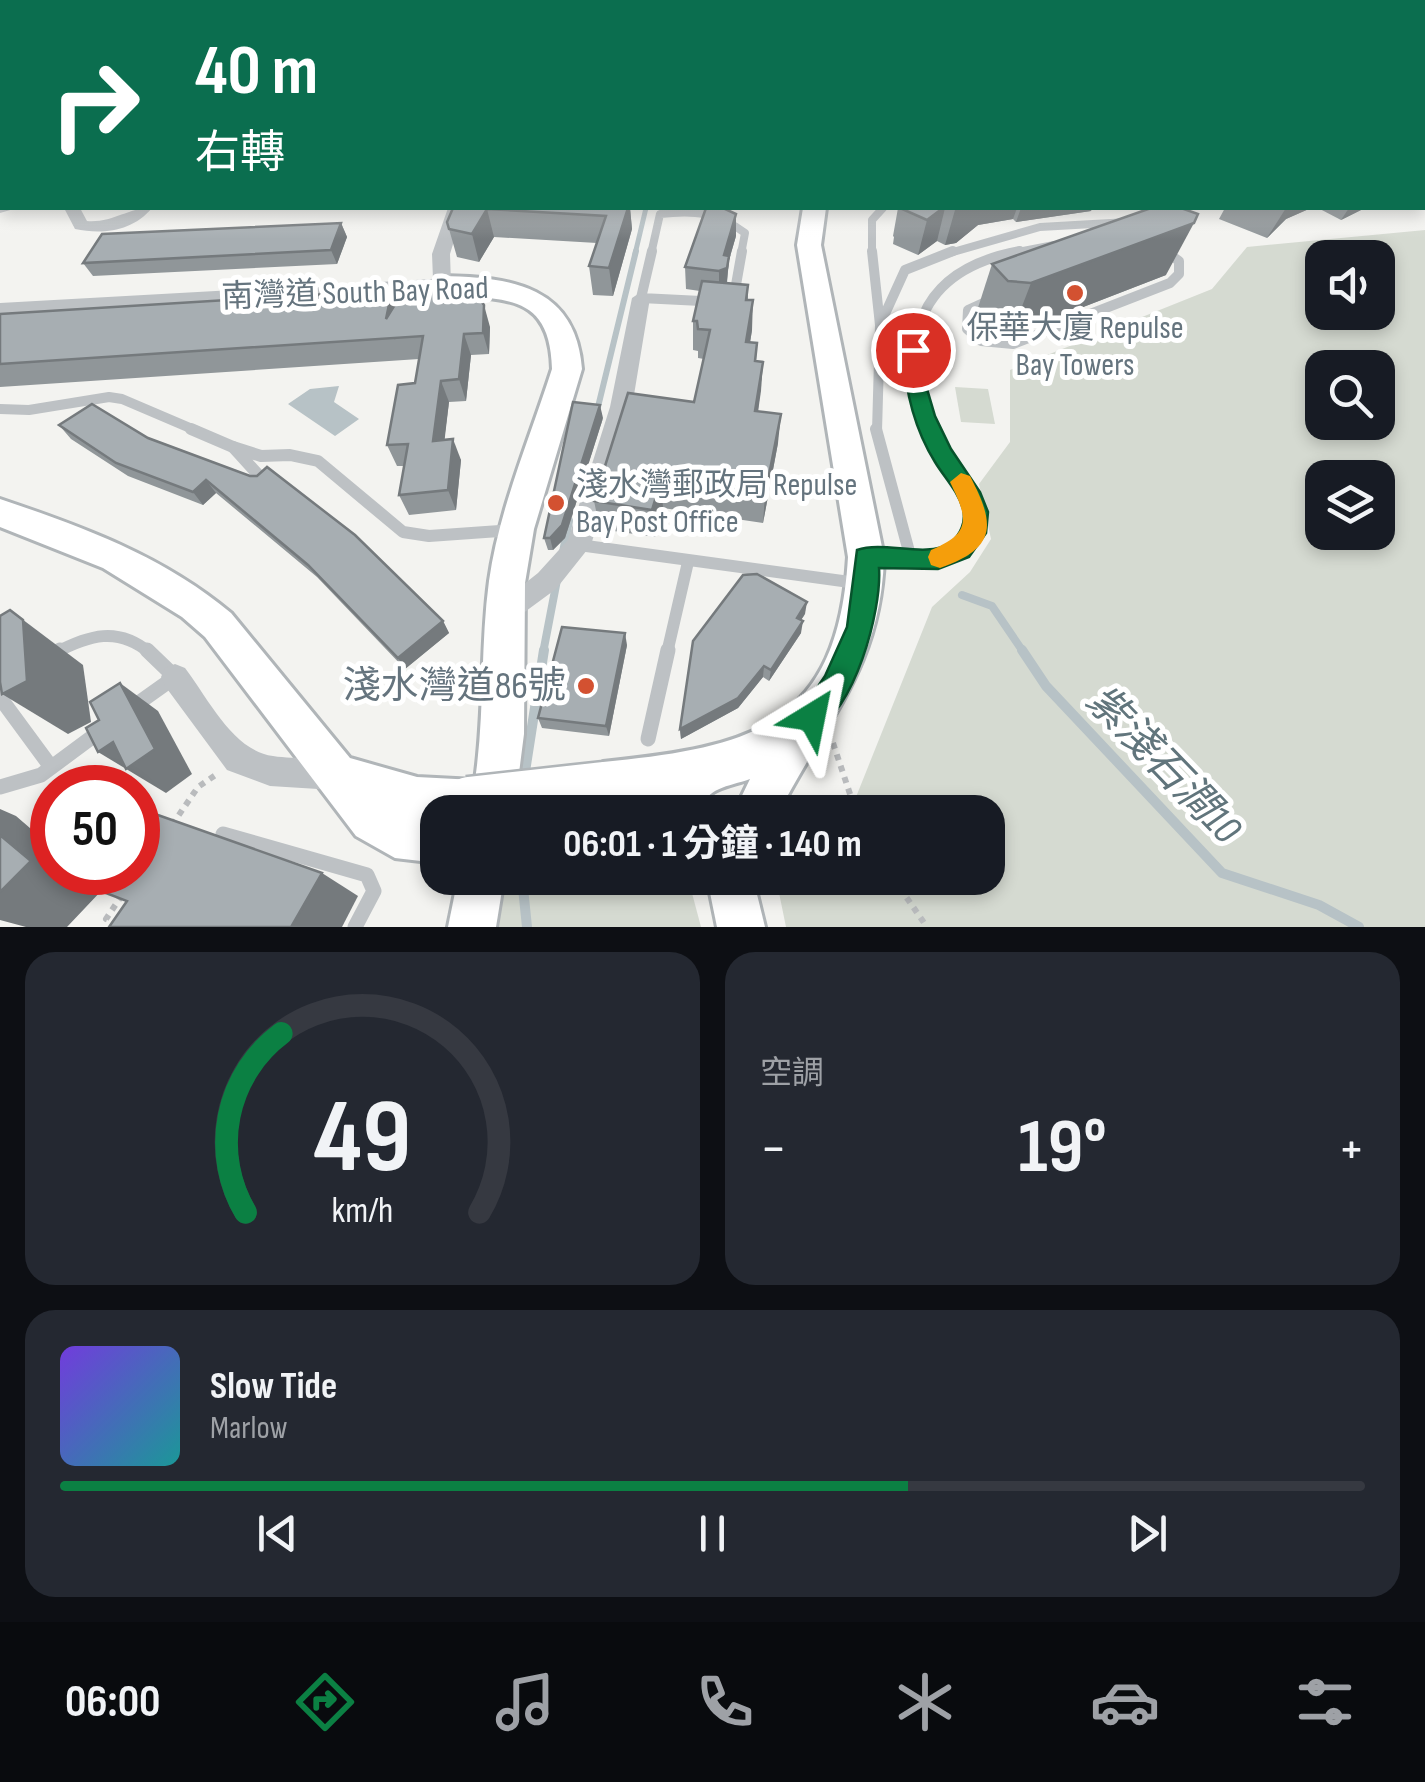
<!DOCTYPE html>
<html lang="zh-TW">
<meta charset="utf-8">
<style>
:root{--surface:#171b24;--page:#242831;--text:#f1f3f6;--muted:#9ea1a6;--line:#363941;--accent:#0b8043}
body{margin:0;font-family:"Sofia Sans Condensed","Noto Sans TC",sans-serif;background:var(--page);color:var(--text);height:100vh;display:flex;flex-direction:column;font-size:38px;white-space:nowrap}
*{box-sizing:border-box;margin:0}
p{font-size:32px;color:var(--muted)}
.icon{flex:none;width:55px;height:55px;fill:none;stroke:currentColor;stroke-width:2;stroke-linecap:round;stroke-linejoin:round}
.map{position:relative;height:927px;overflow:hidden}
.sheet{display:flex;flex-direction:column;gap:25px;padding:25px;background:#0d0f14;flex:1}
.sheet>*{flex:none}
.top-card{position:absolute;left:0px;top:0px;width:1425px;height:210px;box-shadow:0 5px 15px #0003;background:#0b6e4f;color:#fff;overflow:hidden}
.controls{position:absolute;left:1305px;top:240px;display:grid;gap:20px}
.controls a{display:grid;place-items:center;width:90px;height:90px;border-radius:20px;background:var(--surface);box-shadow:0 5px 15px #0003;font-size:50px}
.speed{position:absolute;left:30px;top:765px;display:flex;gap:20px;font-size:50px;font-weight:700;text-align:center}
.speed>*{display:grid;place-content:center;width:130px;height:130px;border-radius:50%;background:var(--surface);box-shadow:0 5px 15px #0003;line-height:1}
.speed .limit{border:15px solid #d22;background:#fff;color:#111}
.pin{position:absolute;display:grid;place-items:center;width:85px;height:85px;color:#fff;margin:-42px;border:5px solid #fff;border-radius:50%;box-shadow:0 2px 10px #0007}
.me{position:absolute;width:110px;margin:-55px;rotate:35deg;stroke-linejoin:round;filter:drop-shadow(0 0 8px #0008)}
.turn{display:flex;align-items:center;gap:35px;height:210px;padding:0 30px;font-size:45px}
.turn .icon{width:130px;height:130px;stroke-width:2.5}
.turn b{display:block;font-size:70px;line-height:85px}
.big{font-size:75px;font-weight:700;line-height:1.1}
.sheet .widget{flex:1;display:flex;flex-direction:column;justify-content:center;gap:15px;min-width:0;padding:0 35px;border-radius:30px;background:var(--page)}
.sheet .dial{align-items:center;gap:0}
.dial svg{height:260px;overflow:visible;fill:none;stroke:var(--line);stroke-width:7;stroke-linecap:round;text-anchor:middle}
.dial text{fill:var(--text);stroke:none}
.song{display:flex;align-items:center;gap:30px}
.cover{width:120px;height:120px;border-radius:15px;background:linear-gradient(135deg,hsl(260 70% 55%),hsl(180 70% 35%))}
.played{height:10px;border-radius:5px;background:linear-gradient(90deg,var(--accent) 65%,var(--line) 65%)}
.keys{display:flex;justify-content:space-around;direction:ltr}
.heat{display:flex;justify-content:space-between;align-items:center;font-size:55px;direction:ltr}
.sheet .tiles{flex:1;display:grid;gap:25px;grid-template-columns:1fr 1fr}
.widget:last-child{grid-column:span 2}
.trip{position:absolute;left:420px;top:795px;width:585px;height:100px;border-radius:30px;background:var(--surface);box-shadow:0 5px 15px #0003;font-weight:700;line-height:100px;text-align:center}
.tab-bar{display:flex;height:160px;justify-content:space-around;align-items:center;background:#090b0e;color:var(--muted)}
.tab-bar .icon{width:70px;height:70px}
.tab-bar .selected{color:var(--accent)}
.tab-bar b{font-size:45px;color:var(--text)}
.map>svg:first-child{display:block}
</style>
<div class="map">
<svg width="1425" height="927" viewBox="0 0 1425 927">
<rect width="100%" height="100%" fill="#f3f3f0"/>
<g fill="#d5dad1" fill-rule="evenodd">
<path d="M1425 230V927H786L776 878H988V812H850L932 607 970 572 991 539 979 484 1010 442V370L1212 289 1247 247ZM1322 258H1378V312H1322ZM1322 368H1378V422H1322ZM1322 478H1378V532H1322Z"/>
<polygon points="955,387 988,389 995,424 961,422"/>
<polygon points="504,878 688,878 701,927 495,927"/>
</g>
<polygon fill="#b7c2c6" points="339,386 334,402 359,419 335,436 288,404 310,389"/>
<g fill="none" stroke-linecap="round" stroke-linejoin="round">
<polyline stroke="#b7c2c6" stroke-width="5" points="635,254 646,208"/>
<polyline stroke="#b7c2c6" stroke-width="6" points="597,411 636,251"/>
<g stroke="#b7c2c6" stroke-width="8">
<polyline points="563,552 569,521"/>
<polyline points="962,595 992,606 1024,653"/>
<polyline points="543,653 557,580"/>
</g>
<g stroke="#b7c2c6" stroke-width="10">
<polyline points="1022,650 1046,686 1222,873 1319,905 1359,927"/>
<polyline points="524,778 544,650"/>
<polyline points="522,878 527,927"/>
</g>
<defs>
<g id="secondary">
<path d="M803 208H826L821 245 884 557C881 667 826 720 779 812H734L750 779C728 787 705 787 701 812H657L659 800 603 806 588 799 581 784 588 769 603 762C751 747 838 727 848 557L797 245Z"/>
<path d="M442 276C512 277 576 287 582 369L534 529 525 583 524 734 514 812H438V863L395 858 356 836 205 637 182 617 103 568 0 527V499C83 527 163 556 231 613L350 758 417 777 475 780C485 714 480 647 489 581 499 509 530 438 552 369 550 283 492 305 433 290L429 284Z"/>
<polygon points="458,878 504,878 496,927 448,927"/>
<polygon points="707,878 753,878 765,927 717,927"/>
</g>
</defs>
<use href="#secondary" stroke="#b0b5b8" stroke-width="6"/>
<g stroke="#b9bbbd" stroke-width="6" stroke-dasharray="6 6" stroke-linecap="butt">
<polyline points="833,743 856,812"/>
<polyline points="172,825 198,787 217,774"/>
<polyline points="893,878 927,927"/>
<polyline points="122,895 106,919 127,927"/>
</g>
<g stroke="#bdc1c4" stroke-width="8">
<path d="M651 254 660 214C694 210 717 212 745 233L741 254"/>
<polyline points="872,254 872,220 883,208"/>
<polyline points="946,254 1040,227 1128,222"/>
<polyline points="1008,254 1054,245"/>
</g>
<g stroke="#bdc1c4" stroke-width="10">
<polyline points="652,251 641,298 721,302 734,296 742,251"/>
<polyline points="872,251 880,325 877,431"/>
<polyline points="990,300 968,310 967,329 981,341 1013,344 1170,283 1179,274 1179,261 1166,252"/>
<polyline points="880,325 905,270 953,251"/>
<polyline points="0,409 29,410 109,397 122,399 197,431"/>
<path d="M932 431C895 342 917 270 1020 251"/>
</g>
<g stroke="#bdc1c4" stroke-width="12">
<polyline points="191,429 233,447"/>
<path d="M876 429 911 559C1031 555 953 481 931 429"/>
<polyline points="263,480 233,447 261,456 290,455 318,461 403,532 429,536 513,530"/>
<polyline points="579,545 857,583"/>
<path d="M55 653C89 635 118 626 150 653"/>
<polyline points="667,653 688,562"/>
</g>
<g stroke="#bdc1c4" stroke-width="15">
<polyline points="51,655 60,650"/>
<polyline points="9,680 1,699 51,767"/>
<polyline points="130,709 175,677 147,650"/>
<polyline points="648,739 668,650"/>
<polyline points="0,787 41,775 103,729"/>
<polyline points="223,834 367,875 374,891 355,927"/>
</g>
<g fill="#bdc1c4" fill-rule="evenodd">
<polygon points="0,203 2,208 17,208 0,213"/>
<path d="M64 208H80L87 221C113 223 129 207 152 208 133 231 103 235 75 229Z"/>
<polygon points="448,208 464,208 450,254 451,284 442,290 0,315 0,303 433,279 432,254"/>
<polygon points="641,292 650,298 632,407 591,545 556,589 503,628 494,624 490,616 494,608 538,573 568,540 610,407 632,298"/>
<path d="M866 547 920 552 923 559 920 566C903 572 874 570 857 564L854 557 857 550Z"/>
<path d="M175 664 185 668C208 698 233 751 273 756 297 760 322 755 345 764L349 775 345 786 334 790 270 786 227 770 165 686 161 677 165 668Z"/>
</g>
<use href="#secondary" fill="#fff" fill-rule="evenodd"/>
<defs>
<polyline id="secondary-bridge" points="468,799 603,784"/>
</defs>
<use href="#secondary-bridge" stroke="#b0b5b8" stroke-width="49" stroke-linecap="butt"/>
<use href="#secondary-bridge" stroke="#fff" stroke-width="44"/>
</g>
<g fill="#909699">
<polygon points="1422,109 1425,109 1425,196 1422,194"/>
<rect x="0" y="150" width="2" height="46"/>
<polygon points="453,208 630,208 632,229 613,296 593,295 589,266 597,243 494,237 479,262 457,257 447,222"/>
<polygon points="898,208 1092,208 1091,211 1016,222 1013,219 978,225 956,243 945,245 937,241 918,255 893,244 894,237 893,236"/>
<polygon points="1225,208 1311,208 1286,219 1267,238 1219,219"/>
<polygon points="1318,208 1365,208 1341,220"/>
<polygon points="341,223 347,237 337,264 93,276 83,263"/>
<polygon points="736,236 729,260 727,283 748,285 748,300 752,330 750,343 757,343 756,361 763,362 758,411 778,443 763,523 663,508 655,537 600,529 594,501 694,402 704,359 698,358 698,351 693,350 693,321 700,291 686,289 685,267"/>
<polygon points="992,264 1166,275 1011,335 990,334 975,317"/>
<polygon points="396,302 490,327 489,354 471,355 466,401 449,402 444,440 461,460 456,510 409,515 399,495 404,466 397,466 387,445 415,383 419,359 0,387 0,314"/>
<polygon points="92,404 443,621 449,633 405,669 317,577 216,493 203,505 128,476 71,439 59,425"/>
<polygon points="603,418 565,538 553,550 548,550 544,538"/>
<polygon points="805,614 801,620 801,633 769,681 763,677 738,708 681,739 680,729"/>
<polygon points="627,645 609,736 542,728 538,718"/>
</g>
<g fill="#757a7d">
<polygon points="628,208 630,208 632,229 613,296 609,268"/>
<polygon points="943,208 945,208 937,241 918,255 927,220"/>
<polygon points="965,208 1017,208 1013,219 978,225 956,243 945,245 955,210"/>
<polygon points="1021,208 1092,208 1091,211 1016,222"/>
<polygon points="1286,208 1311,208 1286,219 1267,238"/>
<polygon points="1349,208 1365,208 1341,220"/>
<polygon points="487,209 494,237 479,262 472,234"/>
<polygon points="736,214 736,236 729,260 726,290 719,293 719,271"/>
<polygon points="341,223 347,237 337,264 331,250"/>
<polygon points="1194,223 1166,275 1011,335 1031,283"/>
<polygon points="392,290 400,312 395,340 386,319"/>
<polygon points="753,300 752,330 745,372 746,342"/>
<polygon points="484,305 490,327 489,354 483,333"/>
<polygon points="464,334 471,355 466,401 459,379"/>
<polygon points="763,362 761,391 754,439 755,411"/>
<polygon points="441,381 449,402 442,462 433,441"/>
<polygon points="600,405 603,418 565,538 553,550 550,538"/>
<polygon points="781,414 778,443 763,523 765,495"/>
<polygon points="453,439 461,460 456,510 448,490"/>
<polygon points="206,480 216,493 203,505 193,492"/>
<polygon points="661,480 663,508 655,537 652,510"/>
<polygon points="807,602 805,614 795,629 797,618"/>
<polygon points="10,610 83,665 91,722 68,734 2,694"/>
<polygon points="443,621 449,633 405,669 398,658"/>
<polygon points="803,621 801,633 769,681 771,670"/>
<polygon points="625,633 627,645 609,736 606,726"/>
<polygon points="764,666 763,677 738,708 681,739 680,729"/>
<polygon points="120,683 158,711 192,774 166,793 98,752"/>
<polygon points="0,809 16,816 52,847 52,872 83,872 103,889 67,927 26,927 0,920"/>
<polygon points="322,873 358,896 342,927 291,927"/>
</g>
<g fill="#a7aeb2" stroke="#757a7d" stroke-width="2.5">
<rect x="1422" y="109" width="3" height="49"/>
<rect x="0" y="150" width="2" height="21"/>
<polygon points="453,208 628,208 609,268 589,266 606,216 487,209 472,234 449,229 447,222"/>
<polygon points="706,208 723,208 736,214 724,255 729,256 727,268 719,271 685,267"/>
<polygon points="900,208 943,208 927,220"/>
<polygon points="1151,208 1181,208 1198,214 1194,223 1031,283 1008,281 992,264"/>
<polygon points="341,223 331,250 83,263 102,234"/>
<polygon points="702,281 748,285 746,300 753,300 746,342 757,343 755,361 763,362 755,411 781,414 765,495 661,480 652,510 594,501 628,393 694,402 710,330 698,329 697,321 693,321"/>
<polygon points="451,287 478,296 484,305 483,333 464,334 459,379 441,381 433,441 453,439 448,490 399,495 408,444 387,445 398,385 415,383 423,336 0,364 0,314 392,290 386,319 404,290"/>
<polygon points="573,402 600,405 562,525 550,538 544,538"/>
<polygon points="92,404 148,438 250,476 257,476 267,467 355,535 443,621 398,658 308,565 206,480 193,492 116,463 59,425"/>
<polygon points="757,574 807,602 797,618 803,621 771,670 764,666 738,698 680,729 693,641 743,575"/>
<polygon points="10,610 23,620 27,681 2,694 0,682 0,616"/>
<polygon points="562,627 625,633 606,726 538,718"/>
<polygon points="120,683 155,749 126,769 113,742 98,752 86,728 99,720 90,702"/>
<polygon points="138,808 322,873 291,927 109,927 127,901 72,880 77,872 138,872"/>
<polygon points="0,835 31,861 0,892"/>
</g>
<linearGradient id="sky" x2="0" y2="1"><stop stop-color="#94bada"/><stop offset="0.46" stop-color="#fafaf8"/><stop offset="1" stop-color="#fafaf8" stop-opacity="0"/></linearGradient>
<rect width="1425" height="239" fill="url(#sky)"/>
<path fill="#0b8043" stroke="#07532c" stroke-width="2.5" d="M913 343 923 350 925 382 935 416 951 449 980 492 988 512 986 533 969 557 938 569 879 568C882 610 854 714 812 731L802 727 797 717 825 676 847 627 857 550C885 540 925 559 950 543 961 535 966 521 963 509 958 491 944 477 935 462 913 427 905 390 903 350Z"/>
<path fill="#f59e0b" d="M961 473 970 476C995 524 998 548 940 568L931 565 928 557 931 550C973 533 967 517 950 482Z"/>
<g fill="#d35131" stroke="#fff" stroke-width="4">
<circle cx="1075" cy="293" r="10"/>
<circle cx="556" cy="503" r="10"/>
<circle cx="586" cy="686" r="10"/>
</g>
<g text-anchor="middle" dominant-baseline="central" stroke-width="10" stroke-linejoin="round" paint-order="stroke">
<g font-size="32" fill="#65747e" stroke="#fff">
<text transform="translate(355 293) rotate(-2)">南灣道 South Bay Road</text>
</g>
<g font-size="32" fill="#65747e" stroke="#fff">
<text x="1075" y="328">保華大廈 Repulse<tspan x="1075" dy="37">Bay Towers</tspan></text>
<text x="576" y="485" text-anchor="start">淺水灣郵政局 Repulse<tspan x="576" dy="37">Bay Post Office</tspan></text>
</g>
<g font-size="38" fill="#65747e" stroke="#fff" text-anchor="end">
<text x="566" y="686">淺水灣道86號</text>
</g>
<g font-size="42" font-style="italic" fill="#61757c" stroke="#fff">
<text transform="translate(1163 765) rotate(46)">紫淺石澗10</text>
</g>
</g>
</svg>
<div class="controls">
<a><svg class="icon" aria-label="sound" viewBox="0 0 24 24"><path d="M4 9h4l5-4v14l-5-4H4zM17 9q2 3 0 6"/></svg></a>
<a><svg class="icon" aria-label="search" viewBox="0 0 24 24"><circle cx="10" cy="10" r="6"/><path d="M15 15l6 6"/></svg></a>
<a><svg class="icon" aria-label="layers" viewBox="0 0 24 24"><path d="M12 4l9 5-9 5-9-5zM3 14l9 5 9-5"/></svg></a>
</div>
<div class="speed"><div class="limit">50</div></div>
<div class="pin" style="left:913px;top:350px;background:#d93025"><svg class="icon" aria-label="arrive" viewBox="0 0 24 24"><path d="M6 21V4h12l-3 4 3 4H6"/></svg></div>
<svg class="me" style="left:812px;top:717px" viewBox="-20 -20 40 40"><path d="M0-17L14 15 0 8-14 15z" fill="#0b8043" stroke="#fff" stroke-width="4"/></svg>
<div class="trip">06:01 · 1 分鐘 · 140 m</div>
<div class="top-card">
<div class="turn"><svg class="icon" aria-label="right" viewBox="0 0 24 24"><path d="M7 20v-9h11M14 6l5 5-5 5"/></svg><div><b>40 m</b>右轉</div></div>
</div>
</div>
<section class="sheet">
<div class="tiles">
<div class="widget dial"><svg viewBox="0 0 100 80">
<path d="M14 69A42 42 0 1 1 86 69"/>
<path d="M14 69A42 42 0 0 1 25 14" stroke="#0b8043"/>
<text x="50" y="56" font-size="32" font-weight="700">49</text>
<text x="50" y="72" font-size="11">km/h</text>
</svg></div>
<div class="widget"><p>空調</p>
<div class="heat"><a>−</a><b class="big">19°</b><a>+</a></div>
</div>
<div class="widget">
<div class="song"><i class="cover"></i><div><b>Slow Tide</b><p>Marlow</p></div></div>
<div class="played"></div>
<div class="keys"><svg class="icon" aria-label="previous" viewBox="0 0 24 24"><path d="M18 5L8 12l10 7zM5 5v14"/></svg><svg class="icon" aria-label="pause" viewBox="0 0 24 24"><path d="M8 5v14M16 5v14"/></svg><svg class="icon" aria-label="next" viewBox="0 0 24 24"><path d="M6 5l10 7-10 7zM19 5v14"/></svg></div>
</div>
</div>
</section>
<nav class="tab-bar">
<b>06:00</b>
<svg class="icon selected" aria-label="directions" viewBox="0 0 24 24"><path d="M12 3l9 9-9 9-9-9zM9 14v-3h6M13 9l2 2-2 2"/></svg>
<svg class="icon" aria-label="music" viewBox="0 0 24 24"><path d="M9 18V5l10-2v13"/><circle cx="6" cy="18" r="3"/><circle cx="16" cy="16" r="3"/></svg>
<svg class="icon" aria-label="phone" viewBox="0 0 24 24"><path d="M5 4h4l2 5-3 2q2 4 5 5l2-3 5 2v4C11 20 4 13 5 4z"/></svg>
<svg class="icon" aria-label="climate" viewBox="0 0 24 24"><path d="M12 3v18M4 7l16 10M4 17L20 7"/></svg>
<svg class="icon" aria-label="car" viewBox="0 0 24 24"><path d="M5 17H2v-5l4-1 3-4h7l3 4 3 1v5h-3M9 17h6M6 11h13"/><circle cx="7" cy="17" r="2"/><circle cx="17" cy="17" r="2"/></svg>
<svg class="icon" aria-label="filters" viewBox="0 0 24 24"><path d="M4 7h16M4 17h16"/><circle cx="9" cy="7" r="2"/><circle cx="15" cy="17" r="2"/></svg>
</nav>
